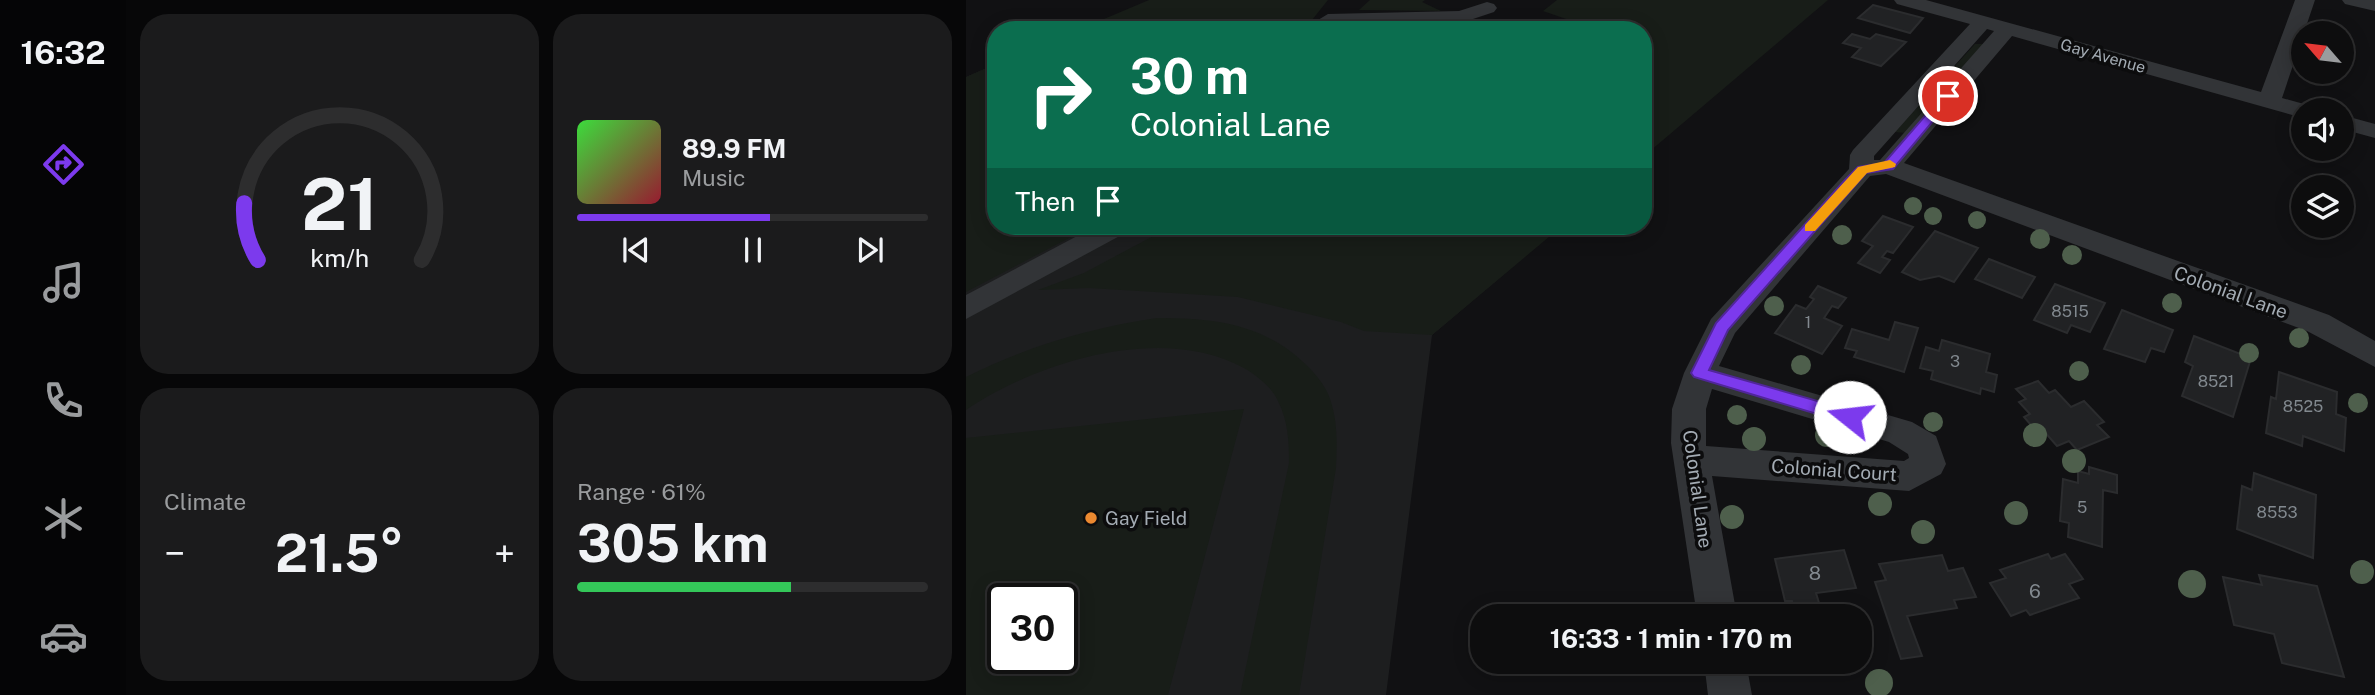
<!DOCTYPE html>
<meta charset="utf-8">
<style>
:root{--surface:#0d0d0e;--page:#1b1b1c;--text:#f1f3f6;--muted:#9a9c9e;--line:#2d2d2e;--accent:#7c3aed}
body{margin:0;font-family:"Public Sans",sans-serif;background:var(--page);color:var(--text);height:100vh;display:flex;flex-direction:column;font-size:26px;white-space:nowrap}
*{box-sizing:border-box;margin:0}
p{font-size:23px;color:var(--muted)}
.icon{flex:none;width:38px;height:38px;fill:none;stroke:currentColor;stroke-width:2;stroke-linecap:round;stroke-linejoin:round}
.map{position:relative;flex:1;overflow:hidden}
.panel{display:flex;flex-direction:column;gap:14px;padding:14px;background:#070708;width:840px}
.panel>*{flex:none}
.top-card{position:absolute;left:21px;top:21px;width:665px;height:214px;border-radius:28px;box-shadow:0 4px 18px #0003,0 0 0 2px var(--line);background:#0b6e4f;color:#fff;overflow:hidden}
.needle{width:46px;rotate:298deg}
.tools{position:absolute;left:1325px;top:21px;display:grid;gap:14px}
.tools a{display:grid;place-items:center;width:63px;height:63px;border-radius:50%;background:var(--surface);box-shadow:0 4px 18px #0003,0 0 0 2px var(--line);font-size:35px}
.speed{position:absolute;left:21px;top:583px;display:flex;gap:14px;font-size:35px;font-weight:700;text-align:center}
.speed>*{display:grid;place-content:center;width:91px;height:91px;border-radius:50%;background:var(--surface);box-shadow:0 4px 18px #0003,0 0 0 2px var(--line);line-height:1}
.speed .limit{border:4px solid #111;border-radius:10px;background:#fff;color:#111}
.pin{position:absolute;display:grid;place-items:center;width:60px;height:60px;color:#fff;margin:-30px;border:4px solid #fff;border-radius:50%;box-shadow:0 2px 7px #0007}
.me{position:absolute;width:77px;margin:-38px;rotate:286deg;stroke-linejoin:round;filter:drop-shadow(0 0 5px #0008)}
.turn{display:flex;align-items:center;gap:24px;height:147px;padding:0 28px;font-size:32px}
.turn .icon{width:91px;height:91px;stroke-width:2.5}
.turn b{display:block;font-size:49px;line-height:60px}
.then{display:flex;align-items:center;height:66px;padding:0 28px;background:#0003;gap:14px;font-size:26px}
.big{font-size:52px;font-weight:700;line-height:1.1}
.panel .tile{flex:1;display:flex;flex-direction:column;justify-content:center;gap:10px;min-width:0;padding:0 24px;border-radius:28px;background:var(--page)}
.panel .dial{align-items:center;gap:0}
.dial svg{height:182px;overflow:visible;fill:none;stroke:var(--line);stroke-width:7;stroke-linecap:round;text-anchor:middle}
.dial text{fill:var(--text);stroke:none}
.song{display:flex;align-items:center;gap:21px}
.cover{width:84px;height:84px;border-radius:10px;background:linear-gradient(135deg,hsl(120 70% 55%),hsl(350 70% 35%))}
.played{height:7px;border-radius:4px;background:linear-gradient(90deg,var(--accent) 55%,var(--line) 55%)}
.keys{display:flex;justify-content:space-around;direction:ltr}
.heat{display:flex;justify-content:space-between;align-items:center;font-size:38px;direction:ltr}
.charge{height:10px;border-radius:5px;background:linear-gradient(90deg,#34c759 61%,var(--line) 0)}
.panel .tiles{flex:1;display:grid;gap:14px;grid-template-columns:repeat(2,1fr)}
.trip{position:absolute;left:504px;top:604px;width:402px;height:70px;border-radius:28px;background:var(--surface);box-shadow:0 4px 18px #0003,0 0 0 2px var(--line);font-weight:700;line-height:70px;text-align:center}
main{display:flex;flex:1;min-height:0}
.dock{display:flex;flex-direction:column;width:126px;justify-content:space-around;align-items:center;background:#050506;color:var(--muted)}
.dock .icon{width:49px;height:49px}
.dock .current{color:var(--accent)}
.dock b{font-size:32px;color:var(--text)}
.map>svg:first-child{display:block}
</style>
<main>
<nav class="dock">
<b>16:32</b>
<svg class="icon current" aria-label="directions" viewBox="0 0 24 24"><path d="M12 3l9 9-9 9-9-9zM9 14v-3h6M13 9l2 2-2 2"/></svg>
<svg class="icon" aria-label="music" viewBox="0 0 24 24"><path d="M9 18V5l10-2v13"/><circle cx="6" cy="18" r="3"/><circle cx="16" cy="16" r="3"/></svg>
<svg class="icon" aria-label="phone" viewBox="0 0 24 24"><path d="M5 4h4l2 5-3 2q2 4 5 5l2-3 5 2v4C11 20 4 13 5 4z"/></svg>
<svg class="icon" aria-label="climate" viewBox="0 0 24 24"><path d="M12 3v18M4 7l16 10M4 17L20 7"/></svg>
<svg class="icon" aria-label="car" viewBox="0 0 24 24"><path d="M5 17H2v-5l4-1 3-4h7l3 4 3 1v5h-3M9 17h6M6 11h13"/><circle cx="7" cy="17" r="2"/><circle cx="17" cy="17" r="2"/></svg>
</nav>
<section class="panel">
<div class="tiles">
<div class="tile dial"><svg viewBox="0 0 100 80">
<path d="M14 69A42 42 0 1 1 86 69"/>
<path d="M14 69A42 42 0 0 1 8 44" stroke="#7c3aed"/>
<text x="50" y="56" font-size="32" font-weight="700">21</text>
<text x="50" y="72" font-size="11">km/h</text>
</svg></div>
<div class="tile">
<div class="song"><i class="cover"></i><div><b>89.9 FM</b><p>Music</p></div></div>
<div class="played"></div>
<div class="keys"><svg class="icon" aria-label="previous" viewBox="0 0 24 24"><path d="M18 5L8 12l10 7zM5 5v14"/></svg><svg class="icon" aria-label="pause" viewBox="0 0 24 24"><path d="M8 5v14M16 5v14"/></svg><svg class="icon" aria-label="next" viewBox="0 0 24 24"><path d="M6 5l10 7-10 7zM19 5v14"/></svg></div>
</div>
<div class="tile"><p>Climate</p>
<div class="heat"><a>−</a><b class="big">21.5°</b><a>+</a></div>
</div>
<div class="tile"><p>Range · 61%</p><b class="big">305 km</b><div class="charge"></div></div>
</div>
</section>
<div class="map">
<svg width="1409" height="695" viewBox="0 0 1409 695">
<rect width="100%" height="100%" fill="#111113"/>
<path fill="#1d1e1f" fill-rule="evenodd" d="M30 64V226H595L466 335 420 695H0V77ZM37 598H96V658H37Z"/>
<g fill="#181d18" fill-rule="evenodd">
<polygon points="183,0 362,0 338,30 112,30"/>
<polygon points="404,0 459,0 456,2 475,11 393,10"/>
<polygon points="591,0 862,0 677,157 677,30 632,30 577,11"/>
<polygon points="1009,44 1017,44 1018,47 939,133 929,132"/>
<polygon points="30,64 30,226 126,226 0,292 0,77"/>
<polygon points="206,226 596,226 466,335 398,331 375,322 272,297 123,288 72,290 118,273"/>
<path d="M191 318C246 318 294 323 336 361 347 371 359 384 364 399 372 422 371 445 370 468L333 695H274L323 463C323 441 322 421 312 401 306 387 290 375 278 368 197 323 72 361 0 410V377C62 346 123 328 191 318Z"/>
<path d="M278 409 202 695H0V438ZM96 598V658H37V598Z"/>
</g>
<g fill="#212224" stroke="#2b2c2e" stroke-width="2">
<polygon points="907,5 957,18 944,33 892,18"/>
<polygon points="886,34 904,39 910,34 940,42 915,66 886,57 895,48 877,43"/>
<polygon points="917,216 947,227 927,253 921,251 916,257 924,260 914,273 892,263 907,246 896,241"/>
<polygon points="969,231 1012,248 988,282 973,276 954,280 936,272"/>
<polygon points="1023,259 1069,277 1056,298 1009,279"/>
<polygon points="1089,284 1139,303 1124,332 1105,325 1101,333 1068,320"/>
<polygon points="852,286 880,298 872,308 866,306 858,318 876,326 856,354 809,333 830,305 840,309 848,299 844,297"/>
<polygon points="1156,310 1207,330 1198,352 1185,348 1179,362 1138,349"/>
<polygon points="929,322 952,328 938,372 888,357 891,351 879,348 886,329 923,340"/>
<polygon points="1228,336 1285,358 1267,417 1216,396 1227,366 1219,362"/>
<polygon points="976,340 1024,354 1020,372 1031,375 1028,392 1015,388 1014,394 965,379 967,371 954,368 960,347 973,351"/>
<polygon points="1313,372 1371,392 1370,414 1380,418 1378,451 1337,436 1336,446 1300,433 1305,397 1310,399"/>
<polygon points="1072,381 1083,393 1089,390 1105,407 1118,401 1138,422 1131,425 1143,437 1111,450 1103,441 1091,446 1077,430 1072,433 1058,417 1064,414 1053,402 1060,399 1050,389"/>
<polygon points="1123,467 1151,475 1151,493 1137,490 1136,547 1102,537 1103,523 1094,521 1097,479 1112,483 1112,471 1123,474"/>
<polygon points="1288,473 1350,495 1347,558 1271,529 1276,486 1286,490"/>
<polygon points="878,550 890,588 850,593 857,616 829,616 826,601 819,601 809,559"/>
<polygon points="1082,554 1085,559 1099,554 1117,579 1103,584 1113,598 1064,615 1060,610 1045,616 1024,583 1040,578 1034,570"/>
<polygon points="976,555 982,571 997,568 1010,597 988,600 991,608 941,616 956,656 935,659 909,582 920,580 913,564"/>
<polygon points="1293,575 1351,586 1378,677 1316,663 1308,634 1268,625 1257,577 1296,585"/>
</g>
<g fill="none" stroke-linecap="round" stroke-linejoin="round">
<g fill="#323437" fill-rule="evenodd">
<path d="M928 0H960L1295 92 1329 0H1349L1316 98 1345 106 1348 110H1337V118L1046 36 938 163 1363 315 1409 341V367L1341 331 920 174 904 176 769 333 753 366 946 422 970 436 980 464 975 474 943 491 746 476 771 616H731L705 443 706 409 718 373 745 319 883 169 884 155 887 150 1004 24 931 4ZM1021 29 1028 31 914 160H908V156ZM746 389 923 442 942 454 943 458 938 461 740 446V409Z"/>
<polygon points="1376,0 1409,0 1409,11 1379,4"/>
<polygon points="521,2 528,4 531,8 528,12 495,23 362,26 352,20 362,14 493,11"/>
<polygon points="1376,115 1409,124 1409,138 1376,129"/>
<polygon points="130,226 165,226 161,232 0,319 0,295"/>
<polygon points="738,662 780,662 786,695 742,695"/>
</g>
</g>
<g fill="#4e5f4c">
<circle cx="947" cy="206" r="9"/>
<circle cx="967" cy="216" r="9"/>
<circle cx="1011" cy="220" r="9"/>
<circle cx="876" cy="235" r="10"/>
<circle cx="1074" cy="239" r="10"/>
<circle cx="1106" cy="255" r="10"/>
<circle cx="1206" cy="303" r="10"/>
<circle cx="808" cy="306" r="10"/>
<circle cx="1333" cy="338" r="10"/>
<circle cx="1283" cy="353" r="10"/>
<circle cx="835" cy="365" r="10"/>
<circle cx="1113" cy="371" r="10"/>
<circle cx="1392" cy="403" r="10"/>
<circle cx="771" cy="415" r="10"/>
<circle cx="967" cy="422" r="10"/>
<circle cx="861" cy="435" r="12"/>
<circle cx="1069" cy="435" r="12"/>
<circle cx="788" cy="439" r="12"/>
<circle cx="1108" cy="461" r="12"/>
<circle cx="914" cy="504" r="12"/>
<circle cx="1050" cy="513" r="12"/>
<circle cx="766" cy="517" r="12"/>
<circle cx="957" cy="532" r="12"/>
<circle cx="1396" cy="572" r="12"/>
<circle cx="1226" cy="584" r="14"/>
<circle cx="913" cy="683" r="14"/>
</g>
<polygon fill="#7c3aed" stroke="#51269a" stroke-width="2" points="978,94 988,96 927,169 900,173 762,330 743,370 890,412 892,417 890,422 884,424 728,377 725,373 750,323 879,180 892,167 918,163"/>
<polygon fill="#f59e0b" points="924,160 930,164 929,167 901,173 849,231 839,231 839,225 892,167"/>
<circle fill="#eb8930" stroke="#0c0c0d" stroke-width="2.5" cx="125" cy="518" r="7"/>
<g text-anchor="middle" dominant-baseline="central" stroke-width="7" stroke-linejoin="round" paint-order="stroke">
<g font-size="16" fill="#a3abb3" stroke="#0c0c0d">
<text transform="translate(1137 56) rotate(16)">Gay Avenue</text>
</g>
<g font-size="16" fill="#82898f">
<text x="1104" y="311">8515</text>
<text x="842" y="322">1</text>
<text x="989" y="361">3</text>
<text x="1250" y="381">8521</text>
<text x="1337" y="406">8525</text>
<text x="1116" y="507">5</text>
<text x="1311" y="512">8553</text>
</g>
<g font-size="19" fill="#a3abb3" stroke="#0c0c0d">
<text transform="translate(1265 292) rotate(20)">Colonial Lane</text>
<text transform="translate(868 470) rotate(4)">Colonial Court</text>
<text transform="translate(732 489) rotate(82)">Colonial Lane</text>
</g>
<g font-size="19" fill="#a3abb3" stroke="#0c0c0d" text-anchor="start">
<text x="139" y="518">Gay Field</text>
</g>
<g font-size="19" fill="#82898f">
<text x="849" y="573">8</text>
<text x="1069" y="591">6</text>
</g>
</g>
</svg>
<div class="tools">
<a><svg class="needle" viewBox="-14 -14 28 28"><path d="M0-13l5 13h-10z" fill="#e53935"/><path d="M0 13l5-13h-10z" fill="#9a9c9e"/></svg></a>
<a><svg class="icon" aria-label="sound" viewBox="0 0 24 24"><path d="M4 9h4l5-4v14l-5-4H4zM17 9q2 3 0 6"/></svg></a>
<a><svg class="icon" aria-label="layers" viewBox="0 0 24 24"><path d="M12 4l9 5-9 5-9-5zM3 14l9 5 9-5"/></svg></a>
</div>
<div class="speed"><div class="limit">30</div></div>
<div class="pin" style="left:982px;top:96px;background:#d93025"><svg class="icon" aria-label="arrive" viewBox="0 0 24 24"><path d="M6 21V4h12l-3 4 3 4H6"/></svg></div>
<svg class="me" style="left:884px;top:417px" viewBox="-20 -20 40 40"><circle r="19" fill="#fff"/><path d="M0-13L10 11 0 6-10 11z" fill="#7c3aed"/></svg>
<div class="trip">16:33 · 1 min · 170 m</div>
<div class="top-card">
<div class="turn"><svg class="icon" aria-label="right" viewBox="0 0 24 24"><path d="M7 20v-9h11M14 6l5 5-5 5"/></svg><div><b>30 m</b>Colonial Lane</div></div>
<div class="then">Then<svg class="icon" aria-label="arrive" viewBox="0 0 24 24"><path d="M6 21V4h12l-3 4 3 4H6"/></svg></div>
</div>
</div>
</main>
